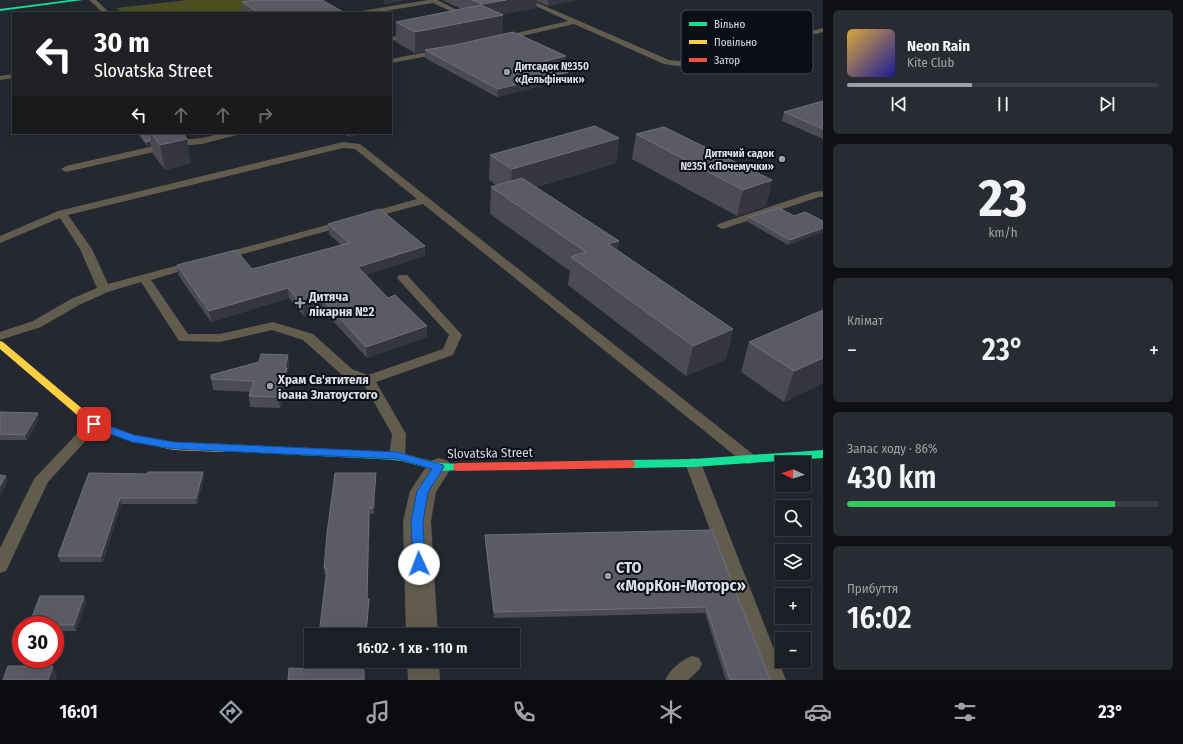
<!DOCTYPE html>
<html lang="uk">
<meta charset="utf-8">
<style>
:root{--surface:#1b1e25;--page:#282b32;--text:#f1f3f6;--muted:#a0a2a7;--line:#393c42;--accent:#9b9fab}
body{margin:0;font-family:"Fira Sans Condensed",sans-serif;background:var(--page);color:var(--text);height:100vh;display:flex;flex-direction:column;font-size:15px;white-space:nowrap}
*{box-sizing:border-box;margin:0}
p{font-size:13px;color:var(--muted)}
.icon{flex:none;width:22px;height:22px;fill:none;stroke:currentColor;stroke-width:2;stroke-linecap:round;stroke-linejoin:round}
.map{position:relative;flex:1;overflow:hidden}
.panel{display:flex;flex-direction:column;gap:10px;padding:10px;background:#0f1014;width:360px}
.panel>*{flex:none}
.top-card{position:absolute;left:12px;top:12px;width:380px;height:122px;border-radius:0px;box-shadow:0 4px 16px #0002,0 0 0 1px var(--line);background:#202124;color:#fff;overflow:hidden}
.needle{width:26px;rotate:274deg}
.buttons{position:absolute;left:775px;top:456px;display:grid;gap:8px}
.buttons a{display:grid;place-items:center;width:36px;height:36px;border-radius:0px;background:var(--surface);box-shadow:0 4px 16px #0002,0 0 0 1px var(--line);font-size:20px}
.speed{position:absolute;left:12px;top:616px;display:flex;gap:8px;font-size:20px;font-weight:700;text-align:center}
.speed>*{display:grid;place-content:center;width:52px;height:52px;border-radius:50%;background:var(--surface);box-shadow:0 4px 16px #0002,0 0 0 1px var(--line);line-height:1}
.speed .limit{border:6px solid #d22;background:#fff;color:#111}
.pin{position:absolute;display:grid;place-items:center;width:34px;height:34px;color:#fff;margin:-17px;border-radius:8px;box-shadow:0 2px 6px #0006}
.me{position:absolute;width:44px;margin:-22px;rotate:358deg;stroke-linejoin:round;filter:drop-shadow(0 0 3px #0008)}
.turn{display:flex;align-items:center;gap:14px;height:84px;padding:0 16px;font-size:18px}
.turn .icon{width:52px;height:52px;stroke-width:2.5}
.turn b{display:block;font-size:28px;line-height:34px}
.lanes{display:flex;align-items:center;height:38px;padding:0 16px;background:#0003;justify-content:center;gap:20px;direction:ltr}
.lanes .off{opacity:.35}
.big{font-size:30px;font-weight:600;line-height:1.1}
.panel .card{flex:1;display:flex;flex-direction:column;justify-content:center;gap:6px;min-width:0;padding:0 14px;border-radius:6px;background:var(--page)}
.panel .dial{align-items:center;gap:0}
.dial b{font-size:52px;line-height:1}
.song{display:flex;align-items:center;gap:12px}
.cover{width:48px;height:48px;border-radius:6px;background:linear-gradient(135deg,hsl(40 70% 55%),hsl(240 70% 35%))}
.played{height:4px;border-radius:2px;background:linear-gradient(90deg,var(--accent) 40%,var(--line) 40%)}
.keys{display:flex;justify-content:space-around;direction:ltr}
.heat{display:flex;justify-content:space-between;align-items:center;font-size:22px;direction:ltr}
.charge{height:6px;border-radius:3px;background:linear-gradient(90deg,#34c759 86%,var(--line) 0)}
.trip{position:absolute;left:304px;top:628px;width:216px;height:40px;border-radius:0px;background:var(--surface);box-shadow:0 4px 16px #0002,0 0 0 1px var(--line);font-weight:600;line-height:40px;text-align:center}
.dock{display:flex;height:64px;justify-content:space-around;align-items:center;background:#0b0c0f;color:var(--muted)}
.dock .icon{width:28px;height:28px}
.dock .selected{color:var(--accent)}
.dock b{font-size:18px;color:var(--text)}
main{display:flex;flex:1;min-height:0}
.map>svg:first-child{display:block}
</style>
<main>
<div class="map">
<svg width="823" height="680" viewBox="0 0 823 680">
<rect width="100%" height="100%" fill="#242831"/>
<polygon fill="#4c5021" points="189,0 297,0 300,2 229,13 123,13 116,8"/>
<g fill="none" stroke-linecap="round" stroke-linejoin="round">
<polyline stroke="#5a5850" stroke-width="1.5" stroke-dasharray="0.5 1.5" stroke-linecap="butt" points="121,9 192,0"/>
<g fill="#615c4d" fill-rule="evenodd">
<polygon points="89,0 96,0 110,13 103,13"/>
<polygon points="428,0 437,0 473,18 468,19 433,3 373,13 358,13 361,11"/>
<polygon points="523,0 531,0 669,60 690,62 823,28 823,32 690,66 677,66 664,64 574,24 500,41 500,37 568,21"/>
<polygon points="413,33 416,33 416,37 391,41 391,37"/>
<polygon points="442,49 445,49 445,53 391,63 391,59"/>
<polygon points="13,74 13,78 0,80 0,76"/>
<polygon points="223,133 239,133 237,135 202,144 180,146 66,172 61,169 66,166 180,140 202,138"/>
<polygon points="343,142 360,144 754,455 757,459 754,463 749,464 744,463 423,204 367,219 363,218 362,216 363,214 417,199 355,149 343,148 68,215 92,249 108,284 190,262 198,262 200,264 198,266 151,280 188,334 220,334 273,322 313,334 352,369 368,375 443,349 449,335 397,278 399,275 407,275 462,335 453,355 376,382 406,434 405,456 402,460 397,461 392,460 389,456 392,434 363,383 342,375 303,340 272,330 220,342 179,341 141,282 108,292 79,305 41,327 0,340 0,332 33,321 71,299 97,288 80,249 60,218 0,243 0,236 58,211"/>
<polygon points="823,191 823,197 819,197 726,228 722,229 717,226 718,224 814,192"/>
<polygon points="345,220 349,221 350,223 349,225 221,260 217,259 215,257 217,255"/>
<polygon points="94,419 99,421 101,424 48,482 6,571 0,573 0,548 34,479 89,421"/>
<polygon points="693,458 698,459 701,463 786,680 766,680 685,463 688,459"/>
<path d="M692 656 699 658 702 664 699 670 688 680H665C670 670 681 660 692 656Z"/>
</g>
<g fill="#615c4d" fill-rule="evenodd">
<polygon points="439,458 448,461 452,467 436,492 431,521 438,635 406,635 403,521 410,491 430,461"/>
<polygon points="407,661 439,661 440,680 408,680"/>
</g>
<g fill="#16e098" fill-rule="evenodd">
<polygon points="70,0 83,0 0,11 0,9"/>
<polygon points="223,444 397,452 439,463 462,464 463,467 462,470 439,471 397,460 219,451 218,448 219,445"/>
<polygon points="823,450 823,458 693,467 630,468 626,467 625,464 626,461 630,460 693,459"/>
</g>
<polygon fill="#ffcf43" fill-rule="evenodd" points="0,341 3,342 98,422 134,435 174,442 223,444 227,445 228,448 227,451 223,452 174,450 132,441 90,426 0,349"/>
<polygon fill="#f24e42" fill-rule="evenodd" points="630,460 634,461 635,464 634,467 630,468 458,471 454,470 453,467 454,464 458,463"/>
</g>
<g fill="#4c4b54" fill-rule="evenodd">
<path d="M444 0H577L548 6 537 1 536 8 503 14 502 34 565 63 555 66 567 79 497 97 425 58V51L415 53 396 42V22L462 9 444 1ZM499 35 455 45 438 48Z"/>
<polygon points="242,2 345,13 243,13"/>
<polygon points="823,101 823,139 782,121 784,112"/>
<polygon points="137,133 183,133 191,163 165,170 153,154 151,145 147,146"/>
<polygon points="344,133 364,133 349,137"/>
<polygon points="636,134 772,180 766,206 737,216 632,159"/>
<polygon points="619,138 616,163 536,187 618,251 733,329 726,359 686,376 568,285 570,271 490,214 491,187 497,186 489,180 490,155"/>
<polygon points="794,216 823,221 823,232 788,245 748,222 749,217"/>
<polygon points="328,224 425,246 425,256 365,275 388,298 427,326 427,337 367,358 323,310 304,316 289,298 211,322 179,276 177,265 252,269 341,245 329,234"/>
<polygon points="823,310 823,383 784,402 741,372 749,342"/>
<polygon points="288,355 289,366 287,374 288,379 280,408 250,407 249,396 250,392 213,390 211,375"/>
<polygon points="0,412 39,419 27,440 0,440"/>
<polygon points="89,473 204,478 197,504 121,504 103,562 60,562 58,556"/>
<polygon points="376,473 374,514 370,514 367,599 369,605 326,574 324,574 324,568"/>
<polygon points="712,530 770,680 726,680 705,613 494,618 485,541 485,535"/>
<polygon points="84,596 86,602 76,631 55,631 55,625"/>
</g>
<g fill="#35363f">
<polygon points="384,0 407,0 384,4"/>
<polygon points="506,0 537,0 536,8 481,19 482,4"/>
<polygon points="548,0 577,0 548,6"/>
<polygon points="503,15 502,34 415,53 415,32"/>
<polygon points="566,56 565,63 544,69 545,61"/>
<polygon points="568,72 567,79 497,97 498,89"/>
<polygon points="349,133 364,133 349,137"/>
<polygon points="619,138 616,163 511,194 512,169"/>
<polygon points="187,139 191,163 165,170 160,145"/>
<polygon points="150,141 151,145 147,146 146,142"/>
<polygon points="772,180 766,206 737,216 743,190"/>
<polygon points="823,228 823,232 788,245 790,240"/>
<polygon points="619,241 615,268 608,244"/>
<polygon points="425,246 425,256 358,277 358,267"/>
<polygon points="288,288 289,298 211,322 209,311"/>
<polygon points="323,300 323,310 304,316 303,306"/>
<polygon points="427,326 427,337 367,358 366,347"/>
<polygon points="733,329 726,359 686,376 693,346"/>
<polygon points="288,355 289,366 287,374 288,379 280,408 278,397 285,368"/>
<polygon points="823,358 823,383 784,402 794,371"/>
<polygon points="38,413 39,419 27,440 25,435"/>
<polygon points="203,472 204,478 197,504 196,498"/>
<polygon points="376,473 376,479 374,514 373,508"/>
<polygon points="6,476 8,481 0,496 0,486"/>
<polygon points="120,498 121,504 103,562 101,556"/>
<polygon points="369,508 370,514 367,605 367,599"/>
<polygon points="84,596 86,602 76,631 74,625"/>
<polygon points="53,666 57,677 56,680 48,680"/>
</g>
<g fill="#5b5b65" stroke="#6f707a">
<polygon points="255,0 322,0 345,13 259,13 242,2"/>
<polygon points="472,0 506,0 482,4"/>
<polygon points="481,5 503,15 415,32 396,22"/>
<polygon points="513,32 566,56 545,61 568,72 498,89 425,50 455,45"/>
<polygon points="823,101 823,129 784,112"/>
<polygon points="595,126 619,138 512,169 490,155"/>
<polygon points="664,127 772,180 743,190 636,134"/>
<polygon points="140,133 149,133 150,141 146,142"/>
<polygon points="151,133 183,133 187,139 160,145"/>
<polygon points="522,178 619,241 608,244 733,329 693,346 571,257 586,252 491,187"/>
<polygon points="779,208 794,216 805,212 823,221 823,228 790,240 749,217"/>
<polygon points="380,209 425,246 358,267 388,298 395,295 427,326 366,347 323,300 303,306 288,288 209,311 177,265 236,250 252,269 349,243 328,224"/>
<polygon points="823,310 823,358 794,371 749,342"/>
<polygon points="261,354 288,355 285,368 287,368 278,397 249,396 254,381 211,379 211,375 259,362"/>
<polygon points="0,412 38,413 25,435 0,434"/>
<polygon points="148,472 203,472 196,498 120,498 101,556 58,556 89,473 147,474"/>
<polygon points="335,473 376,473 373,508 369,508 367,599 369,599 366,635 319,635 327,568 324,568 327,534"/>
<polygon points="0,475 6,476 0,486"/>
<polygon points="712,530 770,680 730,680 706,607 494,612 485,535"/>
<polygon points="40,596 84,596 74,625 29,625"/>
<polygon points="316,661 363,661 363,670 364,670 364,680 288,680 289,668 315,669"/>
<polygon points="8,666 53,666 48,680 3,680"/>
</g>
<polygon fill="#1a73e8" stroke="#114b97" points="94,421 134,435 174,442 397,452 443,465 444,467 428,492 423,521 425,564 423,567 419,568 415,567 413,564 411,521 417,491 432,469 397,459 174,449 132,442 91,427 89,424"/>
<g fill="#9b9fab" stroke="#0b0e16" stroke-width="1.5">
<circle cx="507" cy="72" r="4"/>
<circle cx="782" cy="159" r="4"/>
<path d="M298 297h4v4h4v4h-4v4h-4v-4h-4v-4h4z"/>
<circle cx="270" cy="386" r="4"/>
<circle cx="608" cy="576" r="4"/>
</g>
<g text-anchor="middle" dominant-baseline="central" stroke-width="4" stroke-linejoin="round" paint-order="stroke">
<g font-size="11" font-weight="bold" fill="#dbdfec" stroke="#0b0e16" text-anchor="start">
<text x="515" y="66">Дитсадок №350<tspan x="515" dy="13">«Дельфінчик»</tspan></text>
<text x="774" y="153" text-anchor="end">Дитячий садок<tspan x="774" dy="13">№351 «Почемучки»</tspan></text>
</g>
<g font-size="13" font-weight="bold" fill="#dbdfec" stroke="#0b0e16" text-anchor="start">
<text x="309" y="296">Дитяча<tspan x="309" dy="15">лікарня №2</tspan></text>
<text x="278" y="379">Храм Св'ятителя<tspan x="278" dy="15">іоана Златоустого</tspan></text>
</g>
<g font-size="13" fill="#dbdfec" stroke="#0b0e16">
<text transform="translate(490 453) rotate(-1)">Slovatska Street</text>
</g>
<g font-size="16" font-weight="bold" fill="#dbdfec" stroke="#0b0e16" text-anchor="start">
<text x="616" y="567">СТО<tspan x="616" dy="18">«МорКон-Моторс»</tspan></text>
</g>
</g>
<rect x="681" y="10" width="132" height="64" rx="6" fill="#0b0e16" stroke="#494d56" stroke-width="1"/>
<rect x="689" y="22" width="18" height="4" fill="#16e098"/>
<rect x="689" y="40" width="18" height="4" fill="#ffcf43"/>
<rect x="689" y="58" width="18" height="4" fill="#f24e42"/>
<g font-size="11" fill="#dbdfec">
<text x="714" y="28">Вільно</text>
<text x="714" y="46">Повільно</text>
<text x="714" y="64">Затор</text>
</g>
</svg>
<div class="buttons">
<a><svg class="needle" viewBox="-14 -14 28 28"><path d="M0-13l5 13h-10z" fill="#e53935"/><path d="M0 13l5-13h-10z" fill="#a0a2a7"/></svg></a>
<a><svg class="icon" aria-label="search" viewBox="0 0 24 24"><circle cx="10" cy="10" r="6"/><path d="M15 15l6 6"/></svg></a>
<a><svg class="icon" aria-label="layers" viewBox="0 0 24 24"><path d="M12 4l9 5-9 5-9-5zM3 14l9 5 9-5"/></svg></a>
<a>+</a>
<a>−</a>
</div>
<div class="speed"><div class="limit">30</div></div>
<div class="pin" style="left:94px;top:424px;background:#d93025"><svg class="icon" aria-label="arrive" viewBox="0 0 24 24"><path d="M6 21V4h12l-3 4 3 4H6"/></svg></div>
<svg class="me" style="left:419px;top:564px" viewBox="-20 -20 40 40"><circle r="19" fill="#fff"/><path d="M0-13L10 11 0 6-10 11z" fill="#1a73e8"/></svg>
<div class="trip">16:02 · 1 хв · 110 m</div>
<div class="top-card">
<div class="turn"><svg class="icon" aria-label="left" viewBox="0 0 24 24"><path d="M17 20v-9H6M10 6l-5 5 5 5"/></svg><div><b>30 m</b>Slovatska Street</div></div>
<div class="lanes"><svg class="icon" aria-label="left" viewBox="0 0 24 24"><path d="M17 20v-9H6M10 6l-5 5 5 5"/></svg><svg class="icon off" aria-label="ahead" viewBox="0 0 24 24"><path d="M12 20V5M6 11l6-6 6 6"/></svg><svg class="icon off" aria-label="ahead" viewBox="0 0 24 24"><path d="M12 20V5M6 11l6-6 6 6"/></svg><svg class="icon off" aria-label="right" viewBox="0 0 24 24"><path d="M7 20v-9h11M14 6l5 5-5 5"/></svg></div>
</div>
</div>
<section class="panel">
<div class="card">
<div class="song"><i class="cover"></i><div><b>Neon Rain</b><p>Kite Club</p></div></div>
<div class="played"></div>
<div class="keys"><svg class="icon" aria-label="previous" viewBox="0 0 24 24"><path d="M18 5L8 12l10 7zM5 5v14"/></svg><svg class="icon" aria-label="pause" viewBox="0 0 24 24"><path d="M8 5v14M16 5v14"/></svg><svg class="icon" aria-label="next" viewBox="0 0 24 24"><path d="M6 5l10 7-10 7zM19 5v14"/></svg></div>
</div>
<div class="card dial"><b>23</b><p>km/h</p></div>
<div class="card"><p>Клімат</p>
<div class="heat"><a>−</a><b class="big">23°</b><a>+</a></div>
</div>
<div class="card"><p>Запас ходу · 86%</p><b class="big">430 km</b><div class="charge"></div></div>
<div class="card"><p>Прибуття</p><b class="big">16:02</b></div>
</section>
</main>
<nav class="dock">
<b>16:01</b>
<svg class="icon selected" aria-label="directions" viewBox="0 0 24 24"><path d="M12 3l9 9-9 9-9-9zM9 14v-3h6M13 9l2 2-2 2"/></svg>
<svg class="icon" aria-label="music" viewBox="0 0 24 24"><path d="M9 18V5l10-2v13"/><circle cx="6" cy="18" r="3"/><circle cx="16" cy="16" r="3"/></svg>
<svg class="icon" aria-label="phone" viewBox="0 0 24 24"><path d="M5 4h4l2 5-3 2q2 4 5 5l2-3 5 2v4C11 20 4 13 5 4z"/></svg>
<svg class="icon" aria-label="climate" viewBox="0 0 24 24"><path d="M12 3v18M4 7l16 10M4 17L20 7"/></svg>
<svg class="icon" aria-label="car" viewBox="0 0 24 24"><path d="M5 17H2v-5l4-1 3-4h7l3 4 3 1v5h-3M9 17h6M6 11h13"/><circle cx="7" cy="17" r="2"/><circle cx="17" cy="17" r="2"/></svg>
<svg class="icon" aria-label="filters" viewBox="0 0 24 24"><path d="M4 7h16M4 17h16"/><circle cx="9" cy="7" r="2"/><circle cx="15" cy="17" r="2"/></svg>
<b>23°</b>
</nav>
